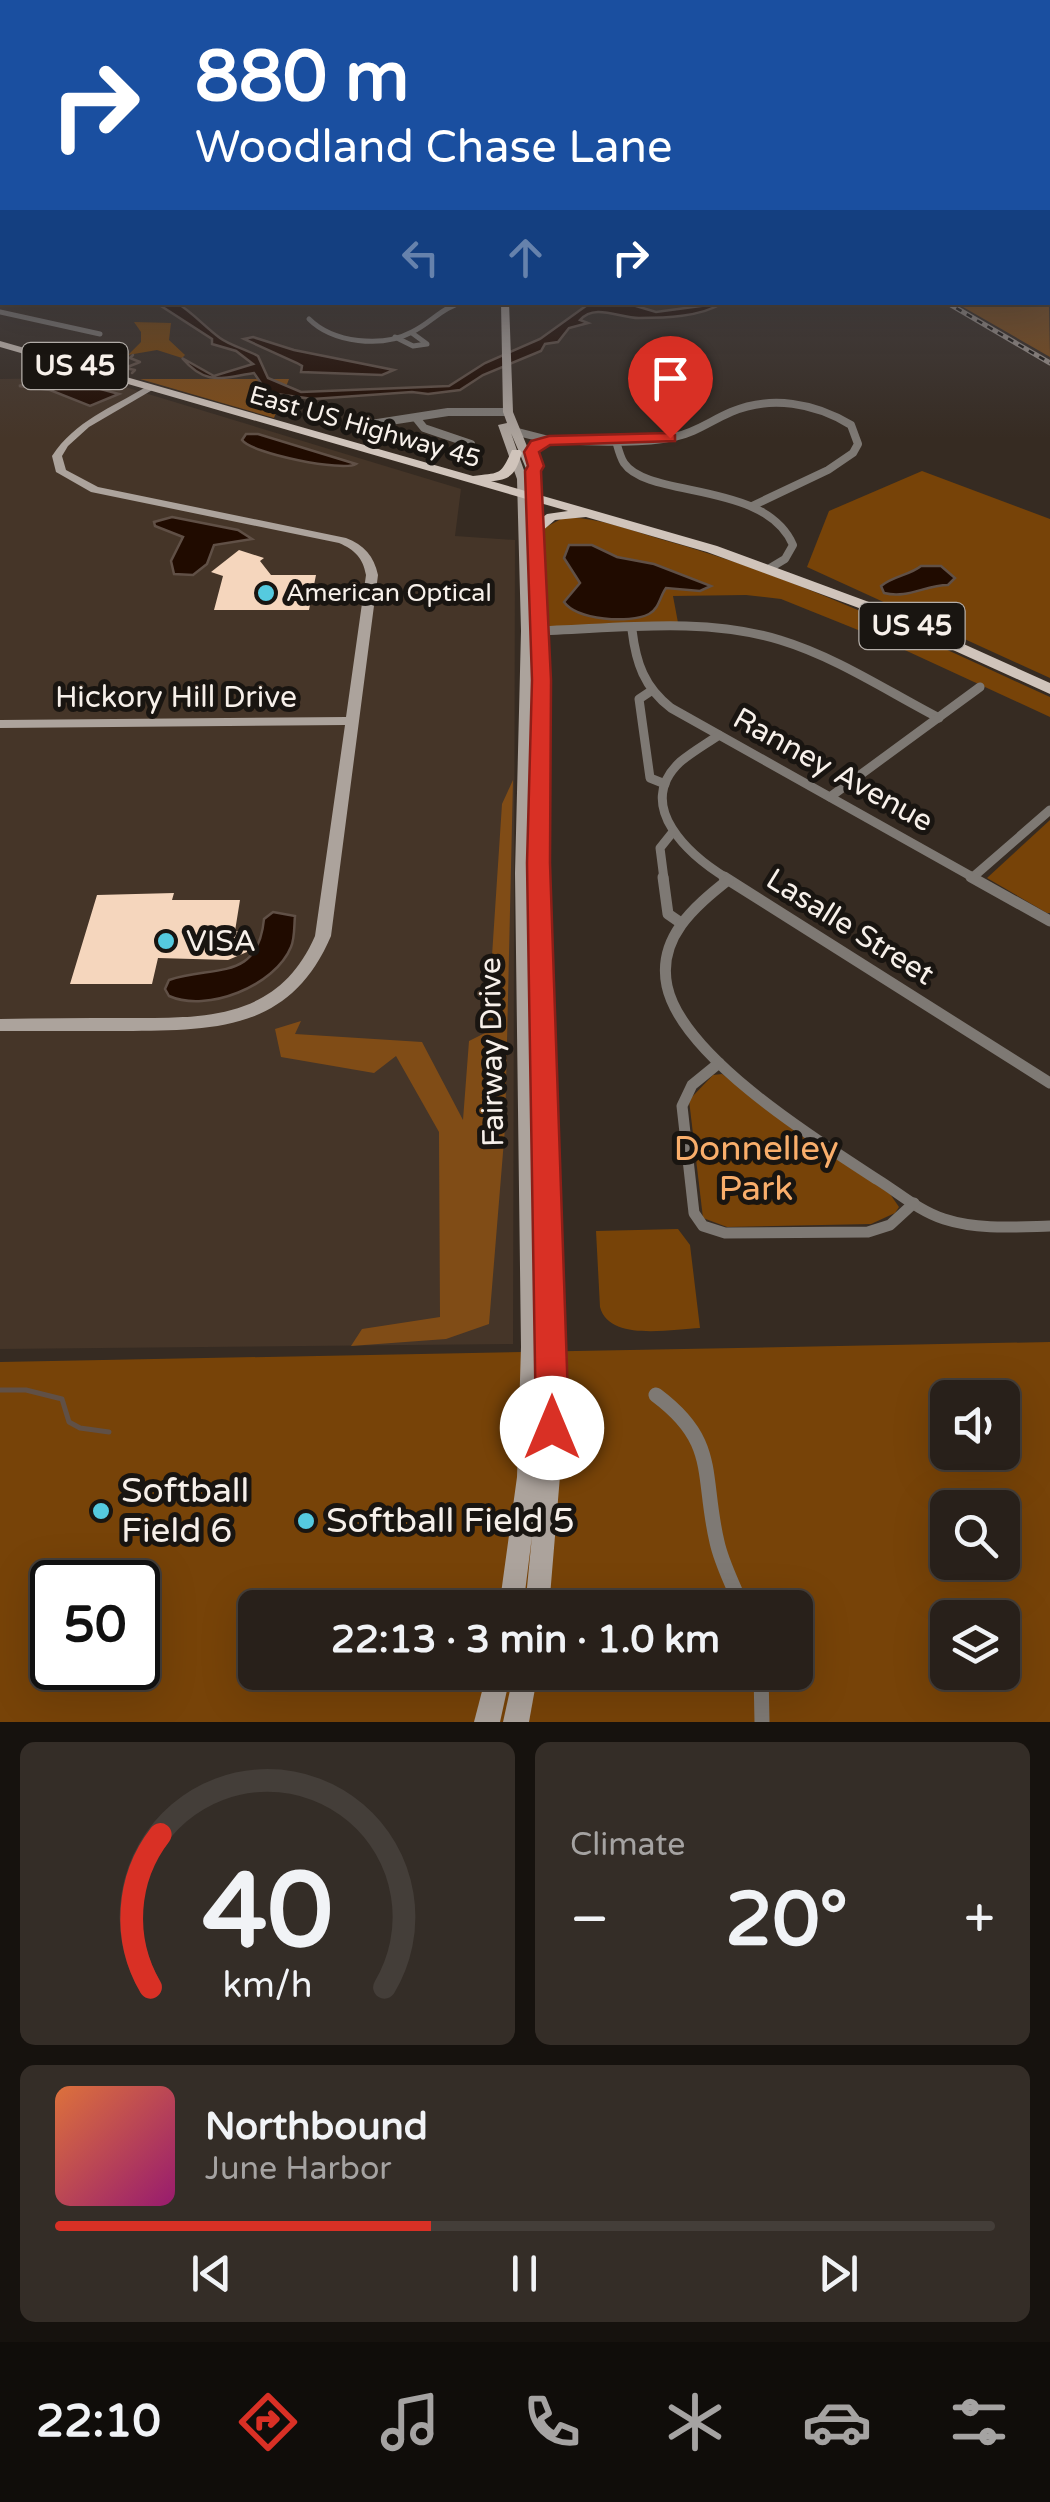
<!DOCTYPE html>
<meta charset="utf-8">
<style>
:root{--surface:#28201a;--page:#342d27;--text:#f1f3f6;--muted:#a5a3a2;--line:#443e39;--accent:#d93025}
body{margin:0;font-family:"Varela Round",sans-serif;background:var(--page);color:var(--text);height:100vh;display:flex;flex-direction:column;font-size:38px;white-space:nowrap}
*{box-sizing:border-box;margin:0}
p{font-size:32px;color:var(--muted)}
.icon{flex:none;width:55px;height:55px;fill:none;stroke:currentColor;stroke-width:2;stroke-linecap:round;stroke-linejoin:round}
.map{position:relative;height:1722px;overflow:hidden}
.details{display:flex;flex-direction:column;gap:20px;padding:20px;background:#16120e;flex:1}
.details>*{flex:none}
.hud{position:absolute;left:0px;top:0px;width:1050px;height:305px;box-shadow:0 10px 40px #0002,0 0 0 2px var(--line);background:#1a4fa0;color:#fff;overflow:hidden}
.controls{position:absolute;left:930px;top:1380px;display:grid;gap:20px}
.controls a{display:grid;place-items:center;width:90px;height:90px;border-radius:15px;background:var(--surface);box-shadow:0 10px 40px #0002,0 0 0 2px var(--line);font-size:50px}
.speed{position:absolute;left:30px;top:1560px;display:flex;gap:20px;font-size:50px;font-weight:700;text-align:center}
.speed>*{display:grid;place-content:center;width:130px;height:130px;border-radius:50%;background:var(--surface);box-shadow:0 10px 40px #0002,0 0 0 2px var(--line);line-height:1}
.speed .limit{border:5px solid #111;border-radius:15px;background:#fff;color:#111}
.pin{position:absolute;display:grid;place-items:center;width:85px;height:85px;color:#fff;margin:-102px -42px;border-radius:50% 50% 50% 0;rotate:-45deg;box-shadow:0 0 10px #0007}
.pin .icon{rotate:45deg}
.me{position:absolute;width:110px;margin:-55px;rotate:0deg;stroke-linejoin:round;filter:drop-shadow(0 0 8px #0008)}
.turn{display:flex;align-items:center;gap:35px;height:210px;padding:0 30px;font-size:45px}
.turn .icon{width:130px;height:130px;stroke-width:2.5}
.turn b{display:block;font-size:70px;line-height:85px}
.lanes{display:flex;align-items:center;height:95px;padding:0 30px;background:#0003;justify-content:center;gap:50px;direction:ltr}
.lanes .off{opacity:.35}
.big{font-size:75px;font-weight:700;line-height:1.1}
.details .tile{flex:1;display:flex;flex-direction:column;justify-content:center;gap:15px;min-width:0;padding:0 35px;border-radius:15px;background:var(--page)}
.details .dial{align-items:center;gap:0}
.dial svg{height:260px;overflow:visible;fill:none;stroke:var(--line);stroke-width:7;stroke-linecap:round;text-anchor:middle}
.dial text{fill:var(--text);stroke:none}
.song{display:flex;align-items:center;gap:30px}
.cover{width:120px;height:120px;border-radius:15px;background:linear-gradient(135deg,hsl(20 70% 55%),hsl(320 70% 35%))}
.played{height:10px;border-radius:5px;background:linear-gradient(90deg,var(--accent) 40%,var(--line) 40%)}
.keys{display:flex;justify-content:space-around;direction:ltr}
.heat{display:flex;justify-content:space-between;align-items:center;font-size:55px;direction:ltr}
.details .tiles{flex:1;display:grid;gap:20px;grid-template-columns:1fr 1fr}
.tile:last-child{grid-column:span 2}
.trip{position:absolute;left:238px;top:1590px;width:575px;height:100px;border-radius:15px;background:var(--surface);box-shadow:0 10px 40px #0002,0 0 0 2px var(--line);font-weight:700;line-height:100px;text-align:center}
.dock{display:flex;height:160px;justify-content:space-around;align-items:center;background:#100d0a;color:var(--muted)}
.dock .icon{width:70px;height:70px}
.dock .current{color:var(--accent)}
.dock b{font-size:45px;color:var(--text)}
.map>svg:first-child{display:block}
</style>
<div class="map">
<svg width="1050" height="1722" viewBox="0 0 1050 1722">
<rect width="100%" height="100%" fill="#362b22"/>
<polygon fill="#453528" points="79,373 461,489 455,536 515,540 513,1344 0,1349 0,379 62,378"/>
<g fill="#774308" fill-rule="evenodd">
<polygon points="134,322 171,323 169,340 185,355 182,358 157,350 128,355 141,342 141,332"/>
<polygon points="922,471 1050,519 1050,678 807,567 829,511"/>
<path d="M563 518C596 516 628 530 660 539 796 576 922 639 1050 697V717L883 640 781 599 746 595 673 596 679 628 548 627 544 624V528Z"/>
<polygon points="1050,820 1050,913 1047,913 987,878"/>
<polygon points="722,1074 890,1194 899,1207 895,1213 871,1224 727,1227 703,1218 689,1100 713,1075"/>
<path d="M678 1229 690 1245 700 1328C672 1329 609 1342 600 1307L596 1231Z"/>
<path d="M1050 1342V1722H0V1362ZM948 1398H1002V1452H948ZM948 1508H1002V1562H948ZM52 1582H138V1668H52ZM255 1608H795V1672H255ZM948 1618H1002V1672H948Z"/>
</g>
<g fill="#804c16">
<polygon points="1048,259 1050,357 956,303 1048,302"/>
<polygon points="140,379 289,379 274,418"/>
<polygon points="513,780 505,1128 489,1324 446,1339 351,1346 362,1329 440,1317 439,1132 396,1056 374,1073 281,1057 275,1029 301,1021 295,1034 422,1042 463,1120 469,1041 487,1032 502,804"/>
</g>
<g fill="#200b00" stroke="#605046" stroke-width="2.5">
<path d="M177 303C192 312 204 326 220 338 231 346 246 349 258 356L268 378 301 392 449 386 485 363 540 339 590 303H626L656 312 723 303C700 317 665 318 639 318 619 318 595 303 580 320L588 323 569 328 558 342 545 344 541 351 483 375 460 390 428 394 412 392 313 399 276 394 265 389 254 373C221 378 206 386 182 358L214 376 253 364 236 351 212 344V339L158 304Z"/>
<polygon points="253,337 294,350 394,370 382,375 301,372 302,366 297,363 244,339"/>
<polygon points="36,380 75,382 119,394 90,406 50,390 19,386"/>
<path d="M246 434H258L356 464C344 472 252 454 242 440Z"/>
<polygon points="172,517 238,530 252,539 214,545 207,564 193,575 174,574 171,561 183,537 155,526 154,522"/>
<path d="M569 545H592L617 557 654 564 711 586 700 591 666 588C660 596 659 609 649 614 629 624 577 620 564 602L580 583 564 558Z"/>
<path d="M921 566H941L955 578 948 585C925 585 908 599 884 593L881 586C893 576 910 575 921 566Z"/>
<path d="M273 912 295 916C294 925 295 938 291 947 275 986 207 1013 169 996L165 989 169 980C214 965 258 982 264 919Z"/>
</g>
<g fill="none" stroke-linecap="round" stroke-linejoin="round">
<polyline stroke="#605046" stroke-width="2.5" points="132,373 135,370 125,368 140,362 130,358 133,355"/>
<polyline stroke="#605046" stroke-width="5" points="0,1390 26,1390 62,1399 69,1422 80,1428 109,1432"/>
</g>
<g fill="#f5d6bd">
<polygon points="239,550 264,558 260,561 271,575 316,575 309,610 214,610 223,576 211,572"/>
<polygon points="174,893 172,900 240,900 235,931 252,931 247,952 228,960 158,958 152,984 70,984 97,895"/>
</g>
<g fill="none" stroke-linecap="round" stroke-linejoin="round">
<g stroke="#7e7974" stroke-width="5">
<polyline points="0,312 100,334"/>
<path d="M309 319C333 343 382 348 412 332 433 322 442 306 466 302"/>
<polyline points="395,337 413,346 427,344 412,333"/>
</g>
<g stroke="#7e7974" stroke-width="8">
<polyline points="416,418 424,428 471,444"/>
<polyline points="358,426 448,412 508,412"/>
<polyline points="514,431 549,440 532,448 536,465 533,471"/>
<path d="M549 440C590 441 633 445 674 437 695 433 712 420 731 412 771 395 815 403 851 425L858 444 853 453 828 470 752 506"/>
<path d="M616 441C618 448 620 457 624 463 648 499 765 480 793 545L785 559 770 568"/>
</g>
<g stroke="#7e7974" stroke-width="9">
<path d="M632 630C636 663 644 687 671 708L976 879"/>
<path d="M534 631C614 629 702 616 780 640 836 657 887 691 939 718"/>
<polyline points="651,691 639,699 650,778 665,784"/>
<path d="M719 735C706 744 692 752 680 762 633 806 690 856 728 879"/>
<polyline points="830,797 980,687"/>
<polyline points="973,877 1050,810"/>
<polyline points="664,879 660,848 672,833"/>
</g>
<g stroke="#7e7974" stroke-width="11">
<polyline points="663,877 668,914 681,923"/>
<polyline points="724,877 1050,1083"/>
<polyline points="971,877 1050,921"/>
<path d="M728 880C694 907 657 938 667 986 682 1057 819 1142 878 1180 899 1193 919 1211 944 1219 978 1230 1015 1227 1050 1226"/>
<polyline points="719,1063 692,1085 682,1106 694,1213 703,1226 725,1233 868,1232 890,1225 914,1203"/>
</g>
<g stroke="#7e7974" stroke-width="15">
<path d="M656 1395C719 1442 701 1474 717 1542 722 1565 734 1586 742 1608"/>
<polyline points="761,1672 762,1722"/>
</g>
<g fill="#aca39c" fill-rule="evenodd">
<path d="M501 302H509L513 412 540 478 547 680 546 863 564 1428 549 1608H525L532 1536 523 1608H499L517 1477 521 1347 515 873 521 631 517 479 498 425 507 423 503 412ZM511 433 530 478 535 680 531 847 533 631 527 479ZM541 1372 542 1428 540 1455Z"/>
<path d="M146 387 154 389 89 427 68 446 62 456 66 470 98 487 346 538C364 545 374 556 378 575L331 936C290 1032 214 1030 124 1031 82 1031 41 1031 0 1031V1019C41 1018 83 1018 124 1018 203 1018 278 1021 315 936L345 725 0 728V720L346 717 366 575C363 558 355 550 339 543L91 492 56 472 52 456C75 421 111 408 146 387Z"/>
<polygon points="487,1672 511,1672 500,1722 474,1722"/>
<polygon points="514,1672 538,1672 529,1722 503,1722"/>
</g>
<path fill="#d0c4bb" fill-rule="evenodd" d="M0 341 473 476C500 472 500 477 512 450H520L522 453C516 472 512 480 491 481L717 546 877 605 1050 683V694L867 611 707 552 586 517 555 520 541 532H531V526L547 514 568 511 0 347Z"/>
<defs>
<polyline id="rail" points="946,302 1050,363"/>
</defs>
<use href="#rail" stroke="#9d948d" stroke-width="5"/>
<use href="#rail" stroke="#191511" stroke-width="2.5" stroke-dasharray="6" stroke-linecap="butt"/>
</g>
<linearGradient id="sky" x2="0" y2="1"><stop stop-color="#1e1813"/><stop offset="0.45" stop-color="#4c4a4f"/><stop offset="1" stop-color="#4c4a4f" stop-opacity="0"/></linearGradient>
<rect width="1050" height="439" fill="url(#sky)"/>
<polygon fill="#d93025" stroke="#8d1f18" stroke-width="2.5" points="670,433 675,435 675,441 550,445 539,452 544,466 541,471 551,680 550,863 569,1428 564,1440 552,1444 541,1440 536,1428 527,863 532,680 525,471 528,466 524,452 531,441 549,436"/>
<g fill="#55cadf" stroke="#191511" stroke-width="4">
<circle cx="266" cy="593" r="10"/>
<circle cx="166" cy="941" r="10"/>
<circle cx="101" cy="1511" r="10"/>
<circle cx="306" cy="1521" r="10"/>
</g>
<g text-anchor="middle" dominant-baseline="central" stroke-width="10" stroke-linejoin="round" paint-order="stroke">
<g font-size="25" fill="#f7f0ea" stroke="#191511">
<text transform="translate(365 427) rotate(16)">East US Highway 45</text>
</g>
<g font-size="25" fill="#f7f0ea" stroke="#191511" text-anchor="start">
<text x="286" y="593">American Optical</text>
</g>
<g fill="#191511" stroke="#b4aea9" stroke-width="2.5">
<rect x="22.5" y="343" width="105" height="46" rx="8"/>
<rect x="859.5" y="603" width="105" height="46" rx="8"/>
</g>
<g font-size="28" font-weight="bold" fill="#f7f0ea">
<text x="75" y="366">US 45</text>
<text x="912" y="626">US 45</text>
</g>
<g font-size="30" fill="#f7f0ea" stroke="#191511">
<text x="176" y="697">Hickory Hill Drive</text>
<text transform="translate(833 770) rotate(29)">Ranney Avenue</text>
<text transform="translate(850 927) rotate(32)">Lasalle Street</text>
<text transform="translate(492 1052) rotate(-91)">Fairway Drive</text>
</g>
<g font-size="30" fill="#f7f0ea" stroke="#191511" text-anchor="start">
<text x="186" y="941">VISA</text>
</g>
<g font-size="35" fill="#f9ae6b" stroke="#191511">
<text x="756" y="1149">Donnelley<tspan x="756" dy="40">Park</tspan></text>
</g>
<g font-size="35" fill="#f7f0ea" stroke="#191511" text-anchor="start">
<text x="121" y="1491">Softball<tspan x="121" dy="40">Field 6</tspan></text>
<text x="326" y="1521">Softball Field 5</text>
</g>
</g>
</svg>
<div class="controls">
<a><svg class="icon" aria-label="sound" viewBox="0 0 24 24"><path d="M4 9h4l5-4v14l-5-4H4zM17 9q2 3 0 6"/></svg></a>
<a><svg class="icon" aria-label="search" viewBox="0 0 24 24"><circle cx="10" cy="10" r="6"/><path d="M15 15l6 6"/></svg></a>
<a><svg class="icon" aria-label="layers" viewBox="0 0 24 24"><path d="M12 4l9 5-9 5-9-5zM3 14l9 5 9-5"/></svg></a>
</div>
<div class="speed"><div class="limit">50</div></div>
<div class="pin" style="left:670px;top:438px;background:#d93025"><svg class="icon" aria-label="arrive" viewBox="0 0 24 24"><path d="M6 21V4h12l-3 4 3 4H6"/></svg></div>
<svg class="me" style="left:552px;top:1428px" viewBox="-20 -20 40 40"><circle r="19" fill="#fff"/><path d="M0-13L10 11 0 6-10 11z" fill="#d93025"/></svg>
<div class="trip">22:13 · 3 min · 1.0 km</div>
<div class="hud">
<div class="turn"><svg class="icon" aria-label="right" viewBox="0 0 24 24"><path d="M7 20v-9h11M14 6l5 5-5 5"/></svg><div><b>880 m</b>Woodland Chase Lane</div></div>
<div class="lanes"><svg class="icon off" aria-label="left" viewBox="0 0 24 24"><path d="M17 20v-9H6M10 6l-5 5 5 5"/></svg><svg class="icon off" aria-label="ahead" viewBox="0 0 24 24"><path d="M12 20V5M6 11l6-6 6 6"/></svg><svg class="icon" aria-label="right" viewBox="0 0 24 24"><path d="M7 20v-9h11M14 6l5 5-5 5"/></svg></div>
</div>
</div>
<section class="details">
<div class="tiles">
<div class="tile dial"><svg viewBox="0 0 100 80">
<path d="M14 69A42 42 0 1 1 86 69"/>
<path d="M14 69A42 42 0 0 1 17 22" stroke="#d93025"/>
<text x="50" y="56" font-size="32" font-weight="700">40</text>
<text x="50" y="72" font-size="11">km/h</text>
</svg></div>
<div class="tile"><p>Climate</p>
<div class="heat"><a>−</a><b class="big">20°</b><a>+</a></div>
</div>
<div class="tile">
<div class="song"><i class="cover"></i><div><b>Northbound</b><p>June Harbor</p></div></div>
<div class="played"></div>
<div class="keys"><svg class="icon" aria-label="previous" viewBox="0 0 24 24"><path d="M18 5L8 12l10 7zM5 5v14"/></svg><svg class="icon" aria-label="pause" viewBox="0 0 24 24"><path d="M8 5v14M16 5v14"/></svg><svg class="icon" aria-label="next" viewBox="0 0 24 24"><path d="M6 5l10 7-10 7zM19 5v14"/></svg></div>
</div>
</div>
</section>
<nav class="dock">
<b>22:10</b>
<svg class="icon current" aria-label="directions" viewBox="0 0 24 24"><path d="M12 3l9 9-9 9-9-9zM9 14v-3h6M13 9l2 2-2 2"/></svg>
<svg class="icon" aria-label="music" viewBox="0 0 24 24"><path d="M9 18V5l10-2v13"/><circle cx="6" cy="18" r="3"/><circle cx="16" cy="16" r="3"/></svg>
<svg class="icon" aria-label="phone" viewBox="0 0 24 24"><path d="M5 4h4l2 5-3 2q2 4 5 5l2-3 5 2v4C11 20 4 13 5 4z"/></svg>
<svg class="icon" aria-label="climate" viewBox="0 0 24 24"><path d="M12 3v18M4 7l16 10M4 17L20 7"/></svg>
<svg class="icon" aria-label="car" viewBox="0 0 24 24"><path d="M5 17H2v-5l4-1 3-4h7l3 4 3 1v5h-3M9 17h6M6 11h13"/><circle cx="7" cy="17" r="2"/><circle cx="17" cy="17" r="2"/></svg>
<svg class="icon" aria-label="filters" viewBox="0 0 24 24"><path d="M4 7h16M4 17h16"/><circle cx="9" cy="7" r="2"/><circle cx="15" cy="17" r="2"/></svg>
</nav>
